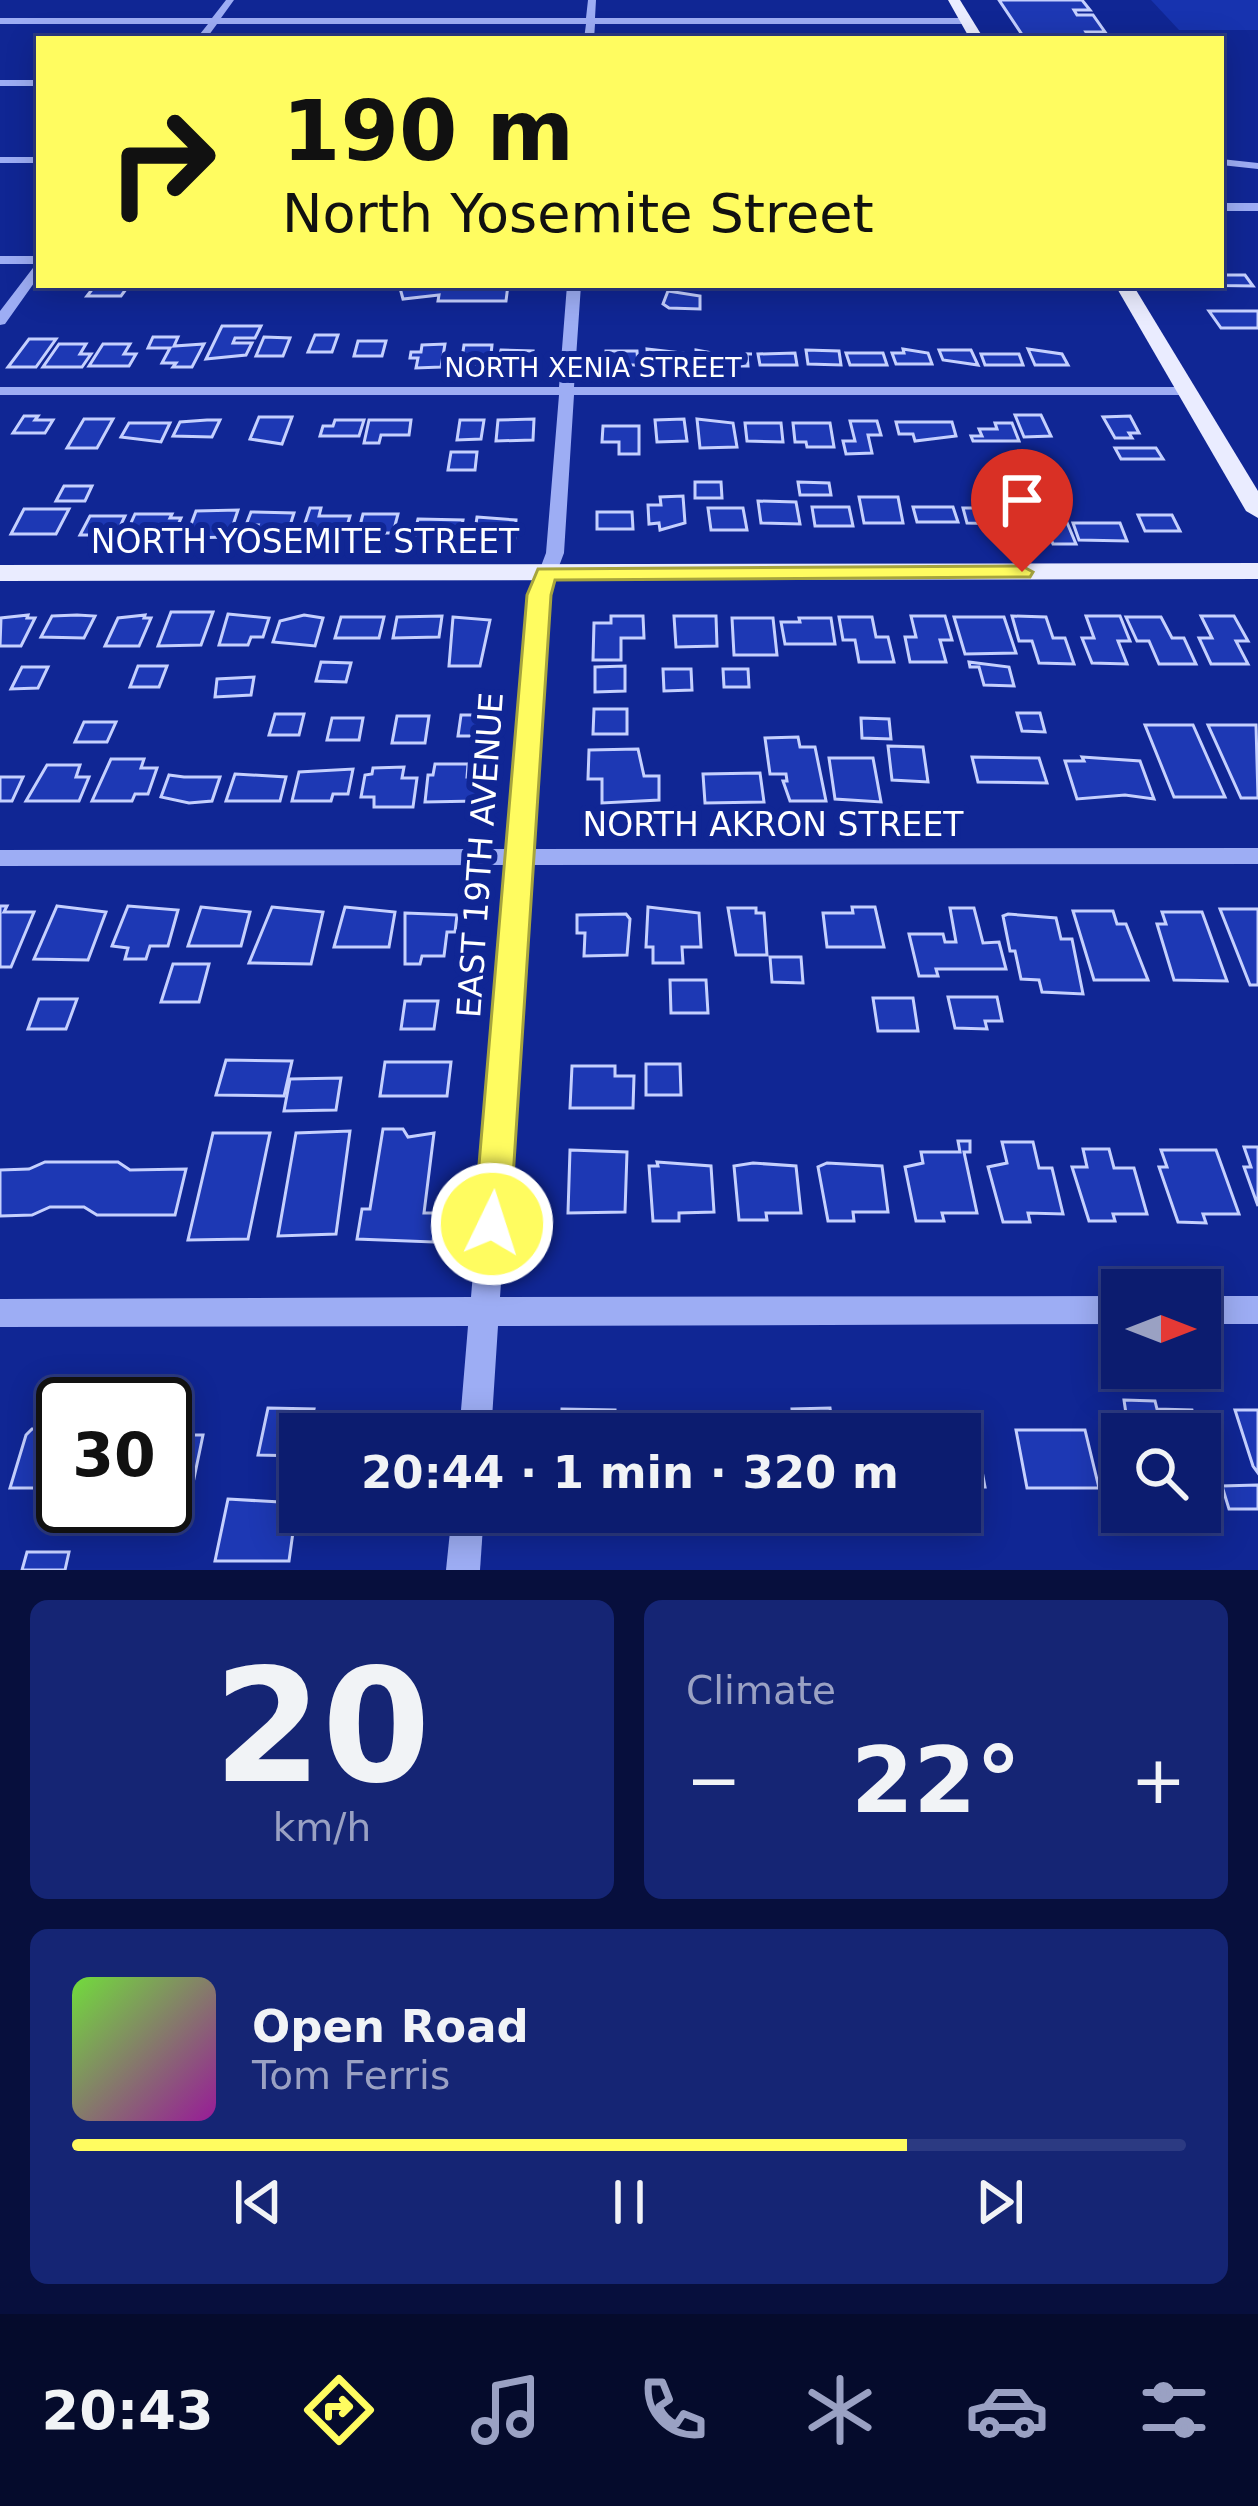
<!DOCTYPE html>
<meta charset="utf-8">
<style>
:root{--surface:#0c1c6f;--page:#152574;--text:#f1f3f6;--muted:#9aa1c3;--line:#2c3a82;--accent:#fffc60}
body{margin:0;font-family:"DejaVu Sans",sans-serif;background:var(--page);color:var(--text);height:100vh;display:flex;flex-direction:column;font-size:45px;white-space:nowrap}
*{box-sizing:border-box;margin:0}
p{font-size:39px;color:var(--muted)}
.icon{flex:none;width:66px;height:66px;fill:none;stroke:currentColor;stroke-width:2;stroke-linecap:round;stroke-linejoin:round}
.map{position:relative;height:1570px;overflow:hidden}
.details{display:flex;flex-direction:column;gap:30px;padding:30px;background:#070f3d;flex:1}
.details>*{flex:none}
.hud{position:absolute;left:36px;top:36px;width:1188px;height:252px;border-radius:0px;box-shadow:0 6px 30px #0003,0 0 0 3px var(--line);background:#fffc60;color:#111;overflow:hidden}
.needle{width:78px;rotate:90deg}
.controls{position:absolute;left:1101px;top:1269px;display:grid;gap:24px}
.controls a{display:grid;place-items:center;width:120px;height:120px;border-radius:0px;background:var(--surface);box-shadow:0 6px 30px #0003,0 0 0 3px var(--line);font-size:60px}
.speed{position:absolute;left:36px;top:1377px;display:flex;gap:24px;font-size:60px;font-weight:700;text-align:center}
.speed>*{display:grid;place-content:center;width:156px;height:156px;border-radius:50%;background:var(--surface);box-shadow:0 6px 30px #0003,0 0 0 3px var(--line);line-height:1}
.speed .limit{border:6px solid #111;border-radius:18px;background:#fff;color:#111}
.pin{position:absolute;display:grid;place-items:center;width:102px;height:102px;color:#fff;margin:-123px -51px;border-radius:50% 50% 50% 0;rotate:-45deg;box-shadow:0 0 12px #0007}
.pin .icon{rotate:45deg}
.me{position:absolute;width:132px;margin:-66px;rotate:4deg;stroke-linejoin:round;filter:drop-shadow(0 0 9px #0008)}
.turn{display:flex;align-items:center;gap:42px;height:252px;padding:0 48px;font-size:54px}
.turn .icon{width:156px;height:156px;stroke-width:2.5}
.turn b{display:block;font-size:84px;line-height:102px}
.big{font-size:90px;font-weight:700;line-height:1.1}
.details .tile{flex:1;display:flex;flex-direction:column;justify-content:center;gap:18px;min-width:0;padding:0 42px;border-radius:18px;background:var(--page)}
.details .dial{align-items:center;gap:0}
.dial b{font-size:156px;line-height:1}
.song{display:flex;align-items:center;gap:36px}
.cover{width:144px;height:144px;border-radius:18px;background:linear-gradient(135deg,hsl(100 70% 55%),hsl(300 70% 35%))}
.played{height:12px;border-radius:6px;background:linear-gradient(90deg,var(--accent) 75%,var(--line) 75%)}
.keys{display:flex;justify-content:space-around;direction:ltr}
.heat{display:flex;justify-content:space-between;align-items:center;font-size:66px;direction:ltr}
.details .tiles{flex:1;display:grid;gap:30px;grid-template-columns:1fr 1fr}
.tile:last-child{grid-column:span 2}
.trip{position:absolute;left:279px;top:1413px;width:702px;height:120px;border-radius:0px;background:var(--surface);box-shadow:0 6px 30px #0003,0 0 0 3px var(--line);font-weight:700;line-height:120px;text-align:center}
.dock{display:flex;height:192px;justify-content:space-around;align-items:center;background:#050b2c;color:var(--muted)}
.dock .icon{width:84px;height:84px}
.dock .active{color:var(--accent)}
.dock b{font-size:54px;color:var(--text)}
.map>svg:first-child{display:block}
</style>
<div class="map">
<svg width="1258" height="1570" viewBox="0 0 1258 1570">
<rect width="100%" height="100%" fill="#102694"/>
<polygon fill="#1733af" points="1151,0 1258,0 1258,30 1179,30"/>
<g fill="#1d38b4" stroke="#c5d0fe" stroke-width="3">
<polygon points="999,0 1082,0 1090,10 1074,10 1077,15 1093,15 1105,32 1086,32 1090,38 1122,39 1025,39"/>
<polygon points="1221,275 1245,275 1253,286 1185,285 1221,285"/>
<polygon points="88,285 129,285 121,296 87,296 94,287"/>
<polygon points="431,285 508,285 506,301 438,301 439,295 403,299 400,288"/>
<polygon points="668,291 700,296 700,309 669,308 663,304"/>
<polygon points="1209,311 1258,311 1258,328 1221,328"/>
<polygon points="222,326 261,326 255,338 235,338 233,343 252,343 246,355 206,359"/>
<polygon points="315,335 338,335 332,352 308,352"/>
<polygon points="153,337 178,337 174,346 204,344 192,367 173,367 176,363 162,363 170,348 148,348"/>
<polygon points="264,337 290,338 283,356 256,356"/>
<polygon points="29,339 56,339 36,367 8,367"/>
<polygon points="358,341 386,341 382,356 354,356"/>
<polygon points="59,344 86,344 80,354 91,354 82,367 43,367"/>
<polygon points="103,344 130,344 124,354 136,354 129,366 89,366"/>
<polygon points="445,344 441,367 416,368 418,358 410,358 411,352 421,352 422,345"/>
<polygon points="464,345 492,345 490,364 461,365"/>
<polygon points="647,349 683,353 684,366 648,367"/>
<polygon points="903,349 928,353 932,364 896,364 892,353 904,353"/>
<polygon points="1028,349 1062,354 1068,365 1035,365"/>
<polygon points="501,350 533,351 531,365 497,365"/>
<polygon points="696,350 712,353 752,354 747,354 748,366 711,366 696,362"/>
<polygon points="806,350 839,351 841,365 808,364"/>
<polygon points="939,350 971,350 978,365 943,360"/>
<polygon points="606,351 637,351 638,365 606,365"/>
<polygon points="795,353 797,365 760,365 758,354"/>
<polygon points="846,353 883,353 887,365 850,365"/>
<polygon points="981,354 1019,354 1023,365 985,365"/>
<polygon points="1015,415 1041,415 1051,436 1024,437"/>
<polygon points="24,416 38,416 35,420 53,420 45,433 13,433"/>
<polygon points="1130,416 1139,433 1129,433 1132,438 1115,438 1103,417"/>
<polygon points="259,417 292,417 282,444 250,439"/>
<polygon points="84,419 113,419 97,448 67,448"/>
<polygon points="534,419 533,440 496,441 498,420"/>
<polygon points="684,419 687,441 657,442 655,420"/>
<polygon points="697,419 733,423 737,447 700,448"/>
<polygon points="207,420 220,420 212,437 173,436 180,422"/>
<polygon points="335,420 364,420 359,436 320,436 323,426 333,426"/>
<polygon points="369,420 411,420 409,435 381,435 379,443 364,443"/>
<polygon points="460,420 484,420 481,439 457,440"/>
<polygon points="850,421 877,421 881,435 868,435 872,453 846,454 843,441 855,441"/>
<polygon points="896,422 952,422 956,436 915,441 913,434 899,434"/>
<polygon points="129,423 170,423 161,442 121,437"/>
<polygon points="745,423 781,423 783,442 747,441"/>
<polygon points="793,423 830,423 834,447 807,447 806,442 795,442"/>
<polygon points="995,423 1012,423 1019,441 973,441 971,436 982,436 979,429 997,429"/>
<polygon points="603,426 639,426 639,454 619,454 619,442 602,442"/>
<polygon points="1115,448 1156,448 1163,459 1121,459"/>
<polygon points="451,452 477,452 475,470 448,470"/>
<polygon points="695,482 721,482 722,498 695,498"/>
<polygon points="798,482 829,483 831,495 800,495"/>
<polygon points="64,486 92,486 85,501 56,501"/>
<polygon points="1027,489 1053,489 1076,544 1053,544 1048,532 1023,532 1015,512 1036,512"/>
<polygon points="683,496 685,523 660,530 659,523 649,524 648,505 661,505 660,497"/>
<polygon points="859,497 898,497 903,523 864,523"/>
<polygon points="758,501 796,502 800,524 761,523"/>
<polygon points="812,507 849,507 853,526 815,526"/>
<polygon points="913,507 953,507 958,522 917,522"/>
<polygon points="310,508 321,508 319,516 350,516 345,533 302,532"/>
<polygon points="708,508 743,508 747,530 711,530"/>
<polygon points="963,508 1006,508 1011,524 967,523"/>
<polygon points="24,509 69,509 56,534 11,534"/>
<polygon points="238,510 229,537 186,538 196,511"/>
<polygon points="251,512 294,513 288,532 255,532 258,525 246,525"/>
<polygon points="597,512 632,512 633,529 597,529"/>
<polygon points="135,514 172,514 170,518 181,518 174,534 126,534"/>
<polygon points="363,514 398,514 393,533 358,533"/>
<polygon points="1138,515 1172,515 1180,531 1145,531"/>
<polygon points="90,516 125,516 116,535 80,535"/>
<polygon points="477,517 516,520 515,538 474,538"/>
<polygon points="418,519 463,520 460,536 414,535"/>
<polygon points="1073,523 1120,523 1127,541 1079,540"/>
<polygon points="171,612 213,612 201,645 158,646"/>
<polygon points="228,614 269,618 263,637 251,637 248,645 219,645"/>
<polygon points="28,615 27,618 35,618 21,646 0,646 1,618"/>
<polygon points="145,615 144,618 151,618 139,646 105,646 118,618"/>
<polygon points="304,615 323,618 315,646 273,642 280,621"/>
<polygon points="52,616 77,615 95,616 84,638 41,637"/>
<polygon points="442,616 439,637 393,638 397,617"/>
<polygon points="611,616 643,616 644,638 621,638 621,660 593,660 594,623 611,623"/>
<polygon points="674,616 716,616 717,646 676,647"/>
<polygon points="911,616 945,616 952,640 940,640 946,662 910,662 905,637 916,637"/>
<polygon points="1012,616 1046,617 1053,638 1065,638 1074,664 1039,663 1032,641 1019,641"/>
<polygon points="1086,616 1120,616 1130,641 1118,641 1127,664 1092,663 1082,638 1094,638"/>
<polygon points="1201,616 1234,616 1248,641 1236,641 1248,664 1211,664 1199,638 1212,638"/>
<polygon points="341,617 384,617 379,638 335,638"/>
<polygon points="453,617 490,620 480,666 449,666"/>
<polygon points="839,617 872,617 876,637 888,637 894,662 859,662 855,640 843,640"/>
<polygon points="954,617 1004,617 1016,653 965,654"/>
<polygon points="1126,617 1161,617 1172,638 1184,638 1196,664 1159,664 1149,641 1137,641"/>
<polygon points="732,618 773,618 777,655 734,655"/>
<polygon points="799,618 831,618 835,644 785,644 781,622 800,622"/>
<polygon points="321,662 351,663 346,682 316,681"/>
<polygon points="969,662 1009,667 1014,686 984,685 979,667 970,667"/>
<polygon points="138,666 167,666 159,687 130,687"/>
<polygon points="625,666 625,691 595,692 595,667"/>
<polygon points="22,667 48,667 38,688 11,689"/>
<polygon points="663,669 691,669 692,690 664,691"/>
<polygon points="723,669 748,669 749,687 724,687"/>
<polygon points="254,677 251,695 215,697 217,679"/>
<polygon points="594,709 627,709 627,734 593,734"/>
<polygon points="1017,713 1040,713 1045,732 1022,731"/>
<polygon points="275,714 304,714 299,735 269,735"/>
<polygon points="461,715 486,715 483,736 458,736"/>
<polygon points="397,716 429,716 425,743 392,743"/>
<polygon points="332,718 363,718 359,740 327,740"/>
<polygon points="861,718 889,719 891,739 862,738"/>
<polygon points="84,722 116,722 107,742 75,742"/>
<polygon points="1145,725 1193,725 1225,797 1174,797"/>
<polygon points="1208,725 1256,725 1258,798 1241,798"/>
<polygon points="798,737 800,747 815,747 826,801 790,801 783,781 787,781 786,774 770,774 765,738"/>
<polygon points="888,746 923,747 928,782 892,780"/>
<polygon points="638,749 644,776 659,776 659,800 602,803 602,779 588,779 589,750"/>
<polygon points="972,757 1039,758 1047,783 978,782"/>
<polygon points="1082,757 1140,761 1154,799 1125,795 1077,799 1065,761 1084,761"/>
<polygon points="829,758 873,758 881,802 835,799"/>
<polygon points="111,759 144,759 141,768 157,768 148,794 135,794 132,801 92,801"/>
<polygon points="435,764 468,764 467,777 479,777 477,801 425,802 428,775 433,775"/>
<polygon points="47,765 80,765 76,777 89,777 79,801 26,801"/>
<polygon points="404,767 402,778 417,778 413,807 374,807 374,797 361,797 365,775 372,774 373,768"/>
<polygon points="353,769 348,794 333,794 331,801 292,801 299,772"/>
<polygon points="760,773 764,802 705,803 703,774"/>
<polygon points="235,774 286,777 280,801 226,801"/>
<polygon points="169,775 184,777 220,777 212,801 189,803 161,797"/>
<polygon points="0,777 23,777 12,801 0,801"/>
<polygon points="0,906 7,906 4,912 34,912 11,967 0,967"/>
<polygon points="57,906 106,912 88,960 34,959"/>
<polygon points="128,906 178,910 168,946 150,946 146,959 125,959 128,948 112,946"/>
<polygon points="201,907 250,912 241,946 188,946"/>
<polygon points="272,907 323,912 311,964 249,963"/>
<polygon points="345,907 395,912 389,947 334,947"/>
<polygon points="648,907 699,913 701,947 682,947 683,963 653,963 653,947 646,947"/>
<polygon points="852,907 875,907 884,947 827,947 823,913 853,913"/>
<polygon points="728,908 756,908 756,913 764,913 767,955 736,955"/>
<polygon points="950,908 974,908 983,943 999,942 1006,969 936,969 938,976 919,976 909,934 943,934 945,942 956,942"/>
<polygon points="1220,909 1258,909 1258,985 1250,985"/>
<polygon points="1073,911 1113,911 1117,924 1126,924 1148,980 1094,980"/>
<polygon points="1162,912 1202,912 1227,981 1174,980 1157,924 1166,924"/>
<polygon points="405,913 457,915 455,932 447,932 444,956 422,956 420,964 405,964"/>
<polygon points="626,914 630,919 627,955 584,956 585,933 577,933 577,915"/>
<polygon points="1008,914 1056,918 1061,939 1072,939 1083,994 1042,992 1039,980 1021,979 1015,951 1010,951 1003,916"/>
<polygon points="770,957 801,957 803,983 772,982"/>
<polygon points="173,964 209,964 199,1002 161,1002"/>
<polygon points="670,980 706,980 708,1013 671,1013"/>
<polygon points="948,997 997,997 1002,1021 985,1021 987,1029 955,1028"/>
<polygon points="873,998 913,998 918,1031 878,1031"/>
<polygon points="39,999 77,999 66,1029 28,1029"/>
<polygon points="405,1001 438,1001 434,1029 401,1029"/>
<polygon points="226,1060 292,1061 284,1096 216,1095"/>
<polygon points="385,1062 451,1062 447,1096 380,1096"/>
<polygon points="646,1064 680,1064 681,1095 646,1095"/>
<polygon points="572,1066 615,1066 615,1076 634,1076 633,1108 570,1108"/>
<polygon points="341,1078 336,1110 284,1111 290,1079"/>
<polygon points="383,1129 403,1129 408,1137 434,1133 424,1213 436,1213 433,1242 357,1239 362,1209 370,1209"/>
<polygon points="350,1131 336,1234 278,1236 296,1133"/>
<polygon points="213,1133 270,1133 248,1239 188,1240"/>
<polygon points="958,1141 970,1141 970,1152 964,1152 977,1213 942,1213 944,1221 916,1221 905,1167 923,1163 921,1152 960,1152"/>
<polygon points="1002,1142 1033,1142 1039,1168 1052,1168 1063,1214 1028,1213 1030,1222 1003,1222 988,1167 1007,1163"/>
<polygon points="1244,1147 1258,1147 1258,1206 1244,1167 1251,1167"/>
<polygon points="1083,1149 1109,1149 1114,1168 1134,1168 1147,1214 1113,1214 1115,1221 1089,1221 1072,1167 1087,1167"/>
<polygon points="570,1150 627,1152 625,1212 568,1213"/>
<polygon points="1161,1150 1216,1150 1239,1214 1203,1214 1206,1223 1178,1222 1159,1167 1167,1167"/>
<polygon points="45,1162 118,1162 130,1170 186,1169 175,1215 97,1215 84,1207 50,1207 32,1215 0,1216 0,1170 29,1169"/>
<polygon points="657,1162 711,1166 714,1212 679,1213 679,1221 653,1221 649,1166 658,1166"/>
<polygon points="753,1163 796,1166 801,1213 766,1213 767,1220 739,1220 734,1166"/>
<polygon points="827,1163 882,1166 888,1212 853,1212 854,1221 828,1221 818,1167"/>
<polygon points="1124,1400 1155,1401 1157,1409 1192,1410 1198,1434 1129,1434"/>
<polygon points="268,1408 314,1409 309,1434 300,1434 300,1456 258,1455"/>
<polygon points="830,1408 832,1423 862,1423 864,1434 794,1434 792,1409"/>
<polygon points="562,1409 615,1410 615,1434 561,1434"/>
<polygon points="1235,1410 1258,1410 1258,1473 1253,1466"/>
<polygon points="343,1414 393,1414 391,1434 341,1434"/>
<polygon points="750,1418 751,1434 681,1434 681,1419"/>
<polygon points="907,1418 941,1418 943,1434 975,1433 985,1487 960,1487 960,1434 910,1434"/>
<polygon points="32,1429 63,1429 63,1488 10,1488 26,1435"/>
<polygon points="1016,1430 1085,1430 1099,1488 1027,1488"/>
<polygon points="165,1435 203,1435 192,1488 165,1488"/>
<polygon points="1258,1485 1258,1509 1229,1509 1222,1486"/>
<polygon points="228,1499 297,1503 289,1561 215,1561"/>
<polygon points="27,1552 69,1552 65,1570 22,1570"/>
</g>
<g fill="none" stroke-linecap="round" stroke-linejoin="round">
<g fill="#9dadf4" fill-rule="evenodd">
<polygon points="226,0 234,0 221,18 586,18 588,0 596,0 595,18 966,18 970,21 966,24 595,24 594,39 584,39 586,24 217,24 206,39 196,39 208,24 0,24 0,18 212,18"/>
<rect x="0" y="80" width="39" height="6"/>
<rect x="0" y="157" width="39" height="6"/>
<polygon points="1221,159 1258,163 1258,169 1221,165"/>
<rect x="1221" y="203" width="37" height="8"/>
<polygon points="0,256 39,256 39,276 5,324 0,325 0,311 36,264 0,264"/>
<polygon points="567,285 581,285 574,387 1187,387 1194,391 1187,395 574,395 564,553 548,595 531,849 1258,848 1258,864 530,865 500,1297 1122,1296 1122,1324 498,1326 491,1434 459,1434 468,1326 0,1327 0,1299 471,1297 507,865 0,866 0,850 509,849 530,595 546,553 559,395 0,395 0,387 559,387"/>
<rect x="1200" y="1296" width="58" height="28"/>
<polygon points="452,1512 484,1512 480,1570 446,1570"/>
</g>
<g fill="#eaecff" fill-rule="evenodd">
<polygon points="948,0 960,0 984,39 970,39"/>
<polygon points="1115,285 1133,285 1258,491 1258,518 1246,511"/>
<polygon points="1258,563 1258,579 0,581 0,565"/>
</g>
</g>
<polygon fill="#fffc60" stroke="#a6a43e" stroke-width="3" points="1022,566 1033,572 1030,577 555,580 551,595 510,1224 505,1236 492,1241 479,1236 474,1224 527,595 538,569"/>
<g text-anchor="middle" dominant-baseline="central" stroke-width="12" stroke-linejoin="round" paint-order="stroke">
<g font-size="27" fill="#fff" stroke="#102694">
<text x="593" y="367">NORTH XENIA STREET</text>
</g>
<g font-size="33" fill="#fff" stroke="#102694">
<text x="305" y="541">NORTH YOSEMITE STREET</text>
<text x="773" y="824">NORTH AKRON STREET</text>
<text transform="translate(480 855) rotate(-86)">EAST 19TH AVENUE</text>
</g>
</g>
</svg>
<div class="controls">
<a><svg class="needle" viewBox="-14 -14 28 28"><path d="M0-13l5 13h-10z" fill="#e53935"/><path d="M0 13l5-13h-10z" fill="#9aa1c3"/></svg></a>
<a><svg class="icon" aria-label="search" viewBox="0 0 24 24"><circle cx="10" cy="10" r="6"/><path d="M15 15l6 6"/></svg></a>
</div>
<div class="speed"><div class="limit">30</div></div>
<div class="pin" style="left:1022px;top:572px;background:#d93025"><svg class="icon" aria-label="arrive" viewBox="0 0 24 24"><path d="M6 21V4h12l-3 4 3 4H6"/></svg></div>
<svg class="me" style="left:492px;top:1224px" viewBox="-20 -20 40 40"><circle r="17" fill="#fffc60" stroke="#fff" stroke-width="3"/><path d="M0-11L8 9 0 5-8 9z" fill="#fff"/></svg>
<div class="trip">20:44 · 1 min · 320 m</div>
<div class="hud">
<div class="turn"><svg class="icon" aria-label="right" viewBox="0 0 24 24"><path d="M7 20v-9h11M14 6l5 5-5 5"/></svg><div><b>190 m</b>North Yosemite Street</div></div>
</div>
</div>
<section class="details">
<div class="tiles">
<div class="tile dial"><b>20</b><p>km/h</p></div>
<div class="tile"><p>Climate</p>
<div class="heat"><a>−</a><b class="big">22°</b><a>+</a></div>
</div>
<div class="tile">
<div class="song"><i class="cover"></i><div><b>Open Road</b><p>Tom Ferris</p></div></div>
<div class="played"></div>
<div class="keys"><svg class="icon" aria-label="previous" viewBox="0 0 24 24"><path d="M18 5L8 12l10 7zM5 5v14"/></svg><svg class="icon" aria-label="pause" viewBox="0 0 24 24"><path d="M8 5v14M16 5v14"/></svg><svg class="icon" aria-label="next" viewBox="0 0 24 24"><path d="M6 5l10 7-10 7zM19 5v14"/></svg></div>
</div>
</div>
</section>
<nav class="dock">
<b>20:43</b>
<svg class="icon active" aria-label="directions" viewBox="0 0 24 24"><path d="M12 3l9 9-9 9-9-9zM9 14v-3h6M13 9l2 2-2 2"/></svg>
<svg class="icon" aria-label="music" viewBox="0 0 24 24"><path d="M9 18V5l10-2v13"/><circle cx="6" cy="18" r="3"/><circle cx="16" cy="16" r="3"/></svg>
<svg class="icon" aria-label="phone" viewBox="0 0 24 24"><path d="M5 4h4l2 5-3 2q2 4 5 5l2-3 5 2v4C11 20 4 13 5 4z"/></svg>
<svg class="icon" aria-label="climate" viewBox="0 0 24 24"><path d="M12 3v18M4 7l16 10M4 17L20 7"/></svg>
<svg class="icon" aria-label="car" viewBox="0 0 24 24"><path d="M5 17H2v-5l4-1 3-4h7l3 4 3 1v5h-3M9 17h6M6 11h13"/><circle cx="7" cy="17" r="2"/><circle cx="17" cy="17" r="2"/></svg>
<svg class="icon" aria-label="filters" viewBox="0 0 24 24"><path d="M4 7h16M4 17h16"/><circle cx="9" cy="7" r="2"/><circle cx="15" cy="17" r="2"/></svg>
</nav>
